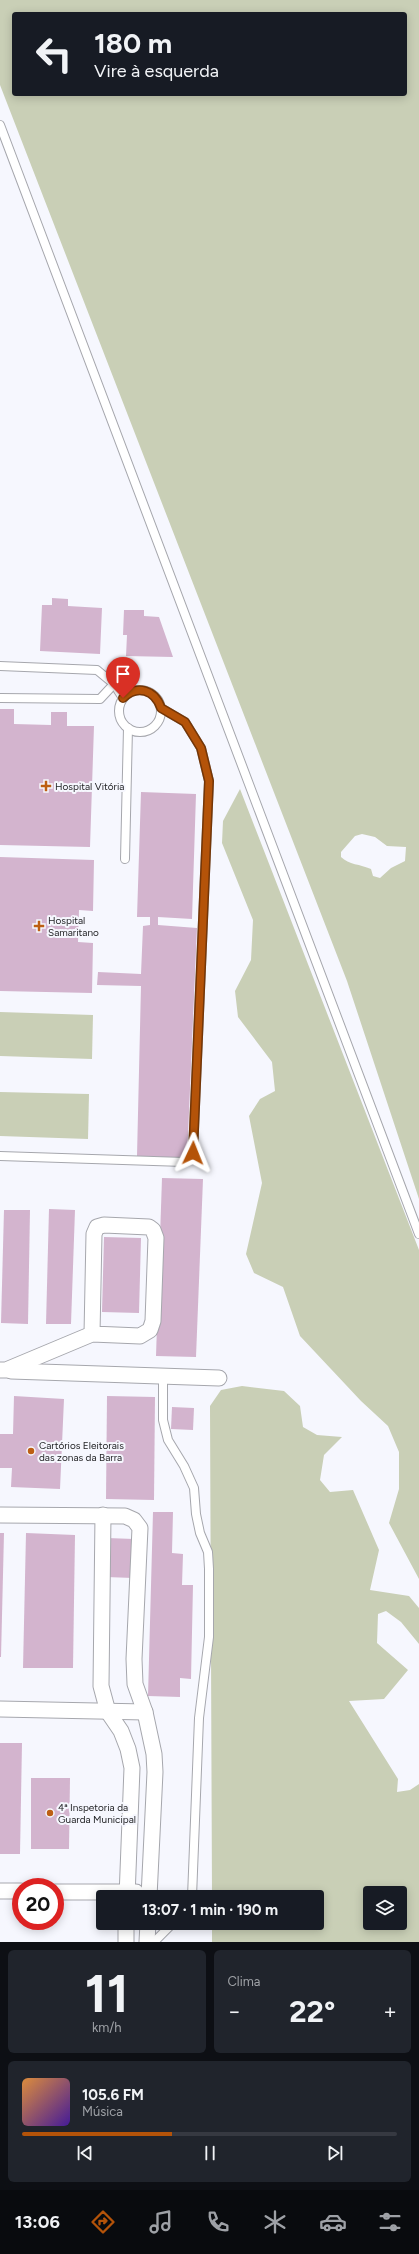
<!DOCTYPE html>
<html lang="pt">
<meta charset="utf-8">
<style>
:root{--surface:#171b24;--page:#20242c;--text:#f1f3f6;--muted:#9ea1a6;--line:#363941;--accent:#b45309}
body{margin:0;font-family:Figtree,sans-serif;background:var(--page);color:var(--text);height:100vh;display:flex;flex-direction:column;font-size:15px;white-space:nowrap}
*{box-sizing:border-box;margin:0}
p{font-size:13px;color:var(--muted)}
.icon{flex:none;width:22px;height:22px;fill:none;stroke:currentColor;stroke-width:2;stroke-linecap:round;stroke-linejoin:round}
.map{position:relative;height:1942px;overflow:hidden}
.sheet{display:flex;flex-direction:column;gap:8px;padding:8px;background:#0d0f14;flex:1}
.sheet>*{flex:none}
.guide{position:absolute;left:12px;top:12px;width:395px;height:84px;border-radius:4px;box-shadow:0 2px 10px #0003;background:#171b24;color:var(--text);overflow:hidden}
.controls{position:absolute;left:363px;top:1886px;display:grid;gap:8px}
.controls a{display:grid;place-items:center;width:44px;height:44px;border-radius:4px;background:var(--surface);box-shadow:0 2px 10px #0003;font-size:20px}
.speed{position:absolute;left:12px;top:1878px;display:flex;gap:8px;font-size:20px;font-weight:700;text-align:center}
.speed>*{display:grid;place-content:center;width:52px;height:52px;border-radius:50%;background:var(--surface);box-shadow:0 2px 10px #0003;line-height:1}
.speed .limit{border:6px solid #d22;background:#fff;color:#111}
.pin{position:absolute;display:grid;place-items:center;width:34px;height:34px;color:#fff;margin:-41px -17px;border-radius:50% 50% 50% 0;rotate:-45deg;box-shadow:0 0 4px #0007}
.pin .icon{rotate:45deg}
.me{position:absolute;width:44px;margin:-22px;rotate:2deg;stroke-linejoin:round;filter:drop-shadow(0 0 3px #0008)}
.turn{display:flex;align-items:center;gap:14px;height:84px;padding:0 16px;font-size:18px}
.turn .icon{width:52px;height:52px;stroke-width:2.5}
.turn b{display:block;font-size:28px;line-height:34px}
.big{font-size:30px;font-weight:700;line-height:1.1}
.sheet .tile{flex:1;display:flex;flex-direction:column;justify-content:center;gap:6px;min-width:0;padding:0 14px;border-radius:6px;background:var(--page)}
.sheet .dial{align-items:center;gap:0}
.dial b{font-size:52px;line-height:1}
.song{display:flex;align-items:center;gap:12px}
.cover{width:48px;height:48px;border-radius:6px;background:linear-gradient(135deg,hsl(30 70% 55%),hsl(260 70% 35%))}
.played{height:4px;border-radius:2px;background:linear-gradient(90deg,var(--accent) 40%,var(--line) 40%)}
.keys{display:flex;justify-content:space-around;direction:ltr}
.heat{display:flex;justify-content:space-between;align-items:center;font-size:22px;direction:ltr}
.sheet .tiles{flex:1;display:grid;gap:8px;grid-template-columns:1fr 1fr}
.tile:last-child{grid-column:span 2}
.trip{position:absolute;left:96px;top:1890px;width:228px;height:40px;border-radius:4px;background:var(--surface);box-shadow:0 2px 10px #0003;font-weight:700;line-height:40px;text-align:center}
.tabs{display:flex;height:64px;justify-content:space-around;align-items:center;background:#090b0e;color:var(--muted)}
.tabs .icon{width:28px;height:28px}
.tabs .selected{color:var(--accent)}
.tabs b{font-size:18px;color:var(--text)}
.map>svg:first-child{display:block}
</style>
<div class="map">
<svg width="419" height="1942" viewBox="0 0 419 1942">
<rect width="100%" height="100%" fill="#f6f7fe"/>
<g fill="#c9cfb6" fill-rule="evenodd">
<path d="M0 0H419V1199L347 981 0 85ZM14 14H405V94H14ZM362 834 375 837 387 846 406 847 405 861 391 868 380 878 373 876 371 869C360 864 349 865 341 857V852L355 836Z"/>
<polygon points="240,789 419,1250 419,1579 389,1523 399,1489 399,1452 388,1426 361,1401 300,1336 283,1287 254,1273 246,1254 262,1183 249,1116 260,1099 275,1091 272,1062 238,1017 235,991 251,960 253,920 222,843 223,821"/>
<polygon points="0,1012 93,1015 92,1059 0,1056"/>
<polygon points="0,1092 89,1094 88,1139 0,1136"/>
<path d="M242 1386 284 1391 300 1406 303 1427 317 1435 342 1437 324 1455 320 1480 330 1492 353 1490 379 1550 370 1590 409 1596 419 1608V1644L401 1622 386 1611 378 1614 377 1643 408 1670 384 1699 349 1701 398 1779 397 1792 410 1790 419 1784V1942H212V1923H317V1897H212L210 1406 221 1390ZM370 1893H400V1923H370Z"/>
</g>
<g fill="#d3b4ce">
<polygon points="52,598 68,599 68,606 102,608 100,654 40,651 42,605 52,605"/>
<polygon points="124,610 144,610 144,616 159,617 173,657 126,656 127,635 123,635"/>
<polygon points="0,709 14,709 14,724 51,725 51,712 67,712 67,726 94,726 90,847 0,845"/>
<polygon points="141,792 196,794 192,919 158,917 158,925 197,928 187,1158 137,1156 141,986 97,985 98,972 141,974 143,926 150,925 150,917 137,917"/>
<polygon points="0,857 94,860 93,911 79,910 78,942 93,943 92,993 0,991"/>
<polygon points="162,1178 203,1179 196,1357 156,1356"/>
<polygon points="49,1209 75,1210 71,1324 46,1324"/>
<polygon points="4,1210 30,1210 28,1324 1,1323"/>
<polygon points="104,1237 141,1238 139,1313 102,1312"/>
<polygon points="14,1396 64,1399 60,1489 11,1487 12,1468 0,1468 0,1434 13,1434"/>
<polygon points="107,1396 155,1397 154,1500 106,1499"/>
<polygon points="172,1407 194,1408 193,1430 171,1429"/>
<polygon points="153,1512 173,1512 172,1553 183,1554 182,1585 193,1585 191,1679 180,1678 180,1697 148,1696"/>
<polygon points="0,1533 4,1533 1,1657 0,1657"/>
<polygon points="26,1533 75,1535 73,1668 23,1668"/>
<polygon points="107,1538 134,1539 133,1578 106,1577"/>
<polygon points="0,1743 22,1743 20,1854 0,1854"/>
<polygon points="31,1778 70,1778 69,1849 31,1849"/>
</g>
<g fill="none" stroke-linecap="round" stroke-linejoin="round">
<defs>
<g id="lane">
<polyline points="0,125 419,1234"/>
<polyline points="0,666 97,670 114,684 123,698"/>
<circle cx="140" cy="711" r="21"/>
<polyline points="0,698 100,699 114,684"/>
<polyline points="125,859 128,728"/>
<polyline points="0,1156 184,1162 191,1159 193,1153 209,781 201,748 185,722 161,708"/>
<polyline points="163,1376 163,1420 168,1440 184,1466 194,1488 196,1514 200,1533 208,1552 209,1569 209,1637 199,1718 192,1897"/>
<polyline points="154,1942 173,1923"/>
</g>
<g id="street">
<polyline points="0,1370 6,1370 92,1334 140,1336 150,1330 153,1321 156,1238 153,1230 149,1227 104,1225 97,1227 94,1234 92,1334"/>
<polyline points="11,1371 219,1378"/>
<polyline points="0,1515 125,1516 134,1520 140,1528 134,1659 135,1684 145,1712 154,1754 155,1772 149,1897"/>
<polyline points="103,1515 101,1686 108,1712 121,1731 128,1749 132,1768 127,1897"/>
<polyline points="0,1709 145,1712"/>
<polyline points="0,1891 21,1891"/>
<polyline points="55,1892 136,1892"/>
<polyline points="126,1923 126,1942"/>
<polyline points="147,1942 148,1923"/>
</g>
</defs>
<use href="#lane" stroke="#a6a7ad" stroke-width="10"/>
<use href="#street" stroke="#a6a7ad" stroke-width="17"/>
<use href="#lane" stroke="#fff" stroke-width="8"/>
<use href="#street" stroke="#fff" stroke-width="15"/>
</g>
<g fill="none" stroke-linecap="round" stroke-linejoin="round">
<defs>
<path id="route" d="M123 698C137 684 155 690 161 708L185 722 201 748 209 781 193 1153"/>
</defs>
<use href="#route" stroke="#753606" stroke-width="10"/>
<use href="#route" stroke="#b45309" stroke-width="7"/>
</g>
<g fill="#bd5f14" stroke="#f6f7fe" stroke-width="1.5">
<path d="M44 780h4v4h4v4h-4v4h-4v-4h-4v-4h4z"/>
<path d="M37 920h4v4h4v4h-4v4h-4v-4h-4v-4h4z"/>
<circle cx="31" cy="1451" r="4"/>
<circle cx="50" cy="1813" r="4"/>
</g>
<g text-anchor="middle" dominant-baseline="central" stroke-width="4" stroke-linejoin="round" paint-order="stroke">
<g font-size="10" fill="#222325" stroke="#f6f7fe" text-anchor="start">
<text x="55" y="786">Hospital Vitória</text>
<text x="48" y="920">Hospital<tspan x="48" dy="12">Samaritano</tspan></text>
<text x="39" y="1445">Cartórios Eleitorais<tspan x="39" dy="12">das zonas da Barra</tspan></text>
<text x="58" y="1807">4ª Inspetoria da<tspan x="58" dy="12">Guarda Municipal</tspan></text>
</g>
</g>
</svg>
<div class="controls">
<a><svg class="icon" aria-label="layers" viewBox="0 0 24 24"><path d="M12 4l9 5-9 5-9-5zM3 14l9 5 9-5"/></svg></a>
</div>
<div class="speed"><div class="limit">20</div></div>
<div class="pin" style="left:123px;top:698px;background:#d93025"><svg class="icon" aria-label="arrive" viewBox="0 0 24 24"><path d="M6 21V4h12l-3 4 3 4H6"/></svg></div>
<svg class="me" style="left:193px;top:1153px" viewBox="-20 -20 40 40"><path d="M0-17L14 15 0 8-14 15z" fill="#b45309" stroke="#fff" stroke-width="4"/></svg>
<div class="trip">13:07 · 1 min · 190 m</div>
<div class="guide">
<div class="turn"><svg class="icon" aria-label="left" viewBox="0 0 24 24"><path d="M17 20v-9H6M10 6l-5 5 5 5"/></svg><div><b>180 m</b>Vire à esquerda</div></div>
</div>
</div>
<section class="sheet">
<div class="tiles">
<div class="tile dial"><b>11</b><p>km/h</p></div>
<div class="tile"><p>Clima</p>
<div class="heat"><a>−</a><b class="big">22°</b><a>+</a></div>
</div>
<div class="tile">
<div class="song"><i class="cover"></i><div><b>105.6 FM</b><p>Música</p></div></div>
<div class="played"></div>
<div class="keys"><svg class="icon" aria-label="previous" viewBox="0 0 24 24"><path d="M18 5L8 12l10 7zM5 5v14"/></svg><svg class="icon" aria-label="pause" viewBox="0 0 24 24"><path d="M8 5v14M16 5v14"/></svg><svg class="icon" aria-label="next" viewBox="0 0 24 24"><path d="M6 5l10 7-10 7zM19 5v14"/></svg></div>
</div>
</div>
</section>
<nav class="tabs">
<b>13:06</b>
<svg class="icon selected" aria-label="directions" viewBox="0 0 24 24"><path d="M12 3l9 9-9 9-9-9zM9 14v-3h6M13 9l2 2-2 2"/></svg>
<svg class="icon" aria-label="music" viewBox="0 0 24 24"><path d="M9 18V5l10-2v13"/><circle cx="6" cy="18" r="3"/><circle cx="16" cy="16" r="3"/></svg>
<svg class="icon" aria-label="phone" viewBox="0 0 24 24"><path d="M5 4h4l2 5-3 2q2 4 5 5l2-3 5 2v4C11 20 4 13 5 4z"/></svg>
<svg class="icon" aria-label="climate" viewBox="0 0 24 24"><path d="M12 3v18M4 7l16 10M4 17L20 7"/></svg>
<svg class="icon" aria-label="car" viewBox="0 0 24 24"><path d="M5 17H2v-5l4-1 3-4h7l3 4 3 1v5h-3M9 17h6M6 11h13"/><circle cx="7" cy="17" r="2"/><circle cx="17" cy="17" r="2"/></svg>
<svg class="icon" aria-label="filters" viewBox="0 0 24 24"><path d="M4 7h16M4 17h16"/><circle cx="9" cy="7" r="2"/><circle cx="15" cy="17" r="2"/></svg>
</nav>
